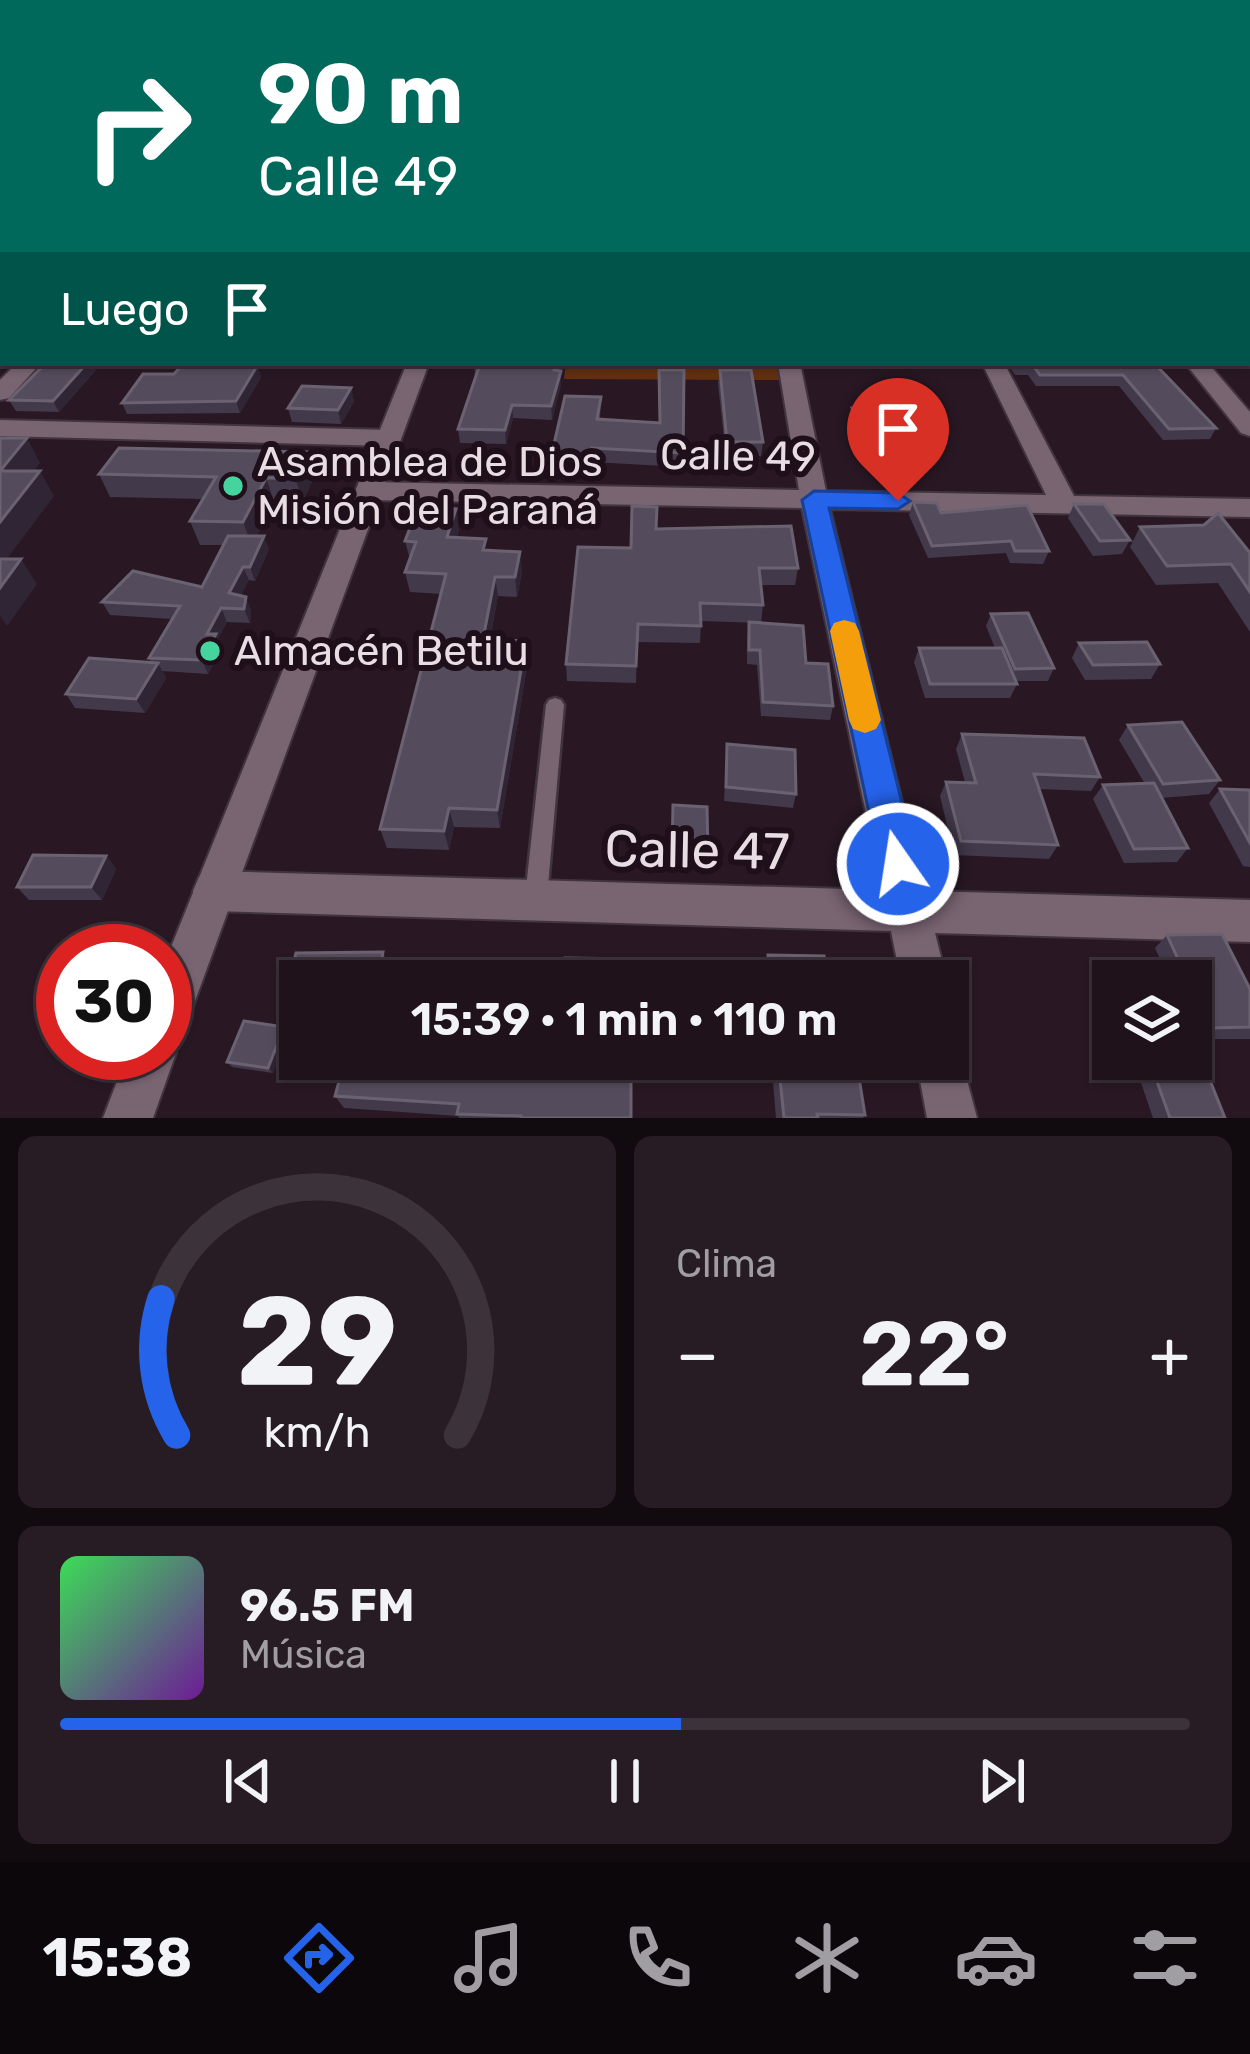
<!DOCTYPE html>
<html lang="es">
<meta charset="utf-8">
<style>
:root{--surface:#1f121b;--page:#271b24;--text:#f1f3f6;--muted:#a19ea3;--line:#3c323a;--accent:#2563eb}
body{margin:0;font-family:Rubik,sans-serif;background:var(--page);color:var(--text);height:100vh;display:flex;flex-direction:column;font-size:45px;white-space:nowrap}
*{box-sizing:border-box;margin:0}
p{font-size:39px;color:var(--muted)}
.icon{flex:none;width:66px;height:66px;fill:none;stroke:currentColor;stroke-width:2;stroke-linecap:round;stroke-linejoin:round}
.map{position:relative;height:1118px;overflow:hidden}
.drawer{display:flex;flex-direction:column;gap:18px;padding:18px;background:#110a0f;flex:1}
.drawer>*{flex:none}
.top-card{position:absolute;left:0px;top:0px;width:1251px;height:366px;box-shadow:0 3px 9px #0004,0 0 0 3px var(--line);background:#00695c;color:#fff;overflow:hidden}
.controls{position:absolute;left:1092px;top:960px;display:grid;gap:24px}
.controls a{display:grid;place-items:center;width:120px;height:120px;border-radius:0px;background:var(--surface);box-shadow:0 3px 9px #0004,0 0 0 3px var(--line);font-size:60px}
.speed{position:absolute;left:36px;top:924px;display:flex;gap:24px;font-size:60px;font-weight:700;text-align:center}
.speed>*{display:grid;place-content:center;width:156px;height:156px;border-radius:50%;background:var(--surface);box-shadow:0 3px 9px #0004,0 0 0 3px var(--line);line-height:1}
.speed .limit{border:18px solid #d22;background:#fff;color:#111}
.pin{position:absolute;display:grid;place-items:center;width:102px;height:102px;color:#fff;margin:-123px -51px;border-radius:50% 50% 50% 0;rotate:-45deg;box-shadow:0 0 12px #0007}
.pin .icon{rotate:45deg}
.me{position:absolute;width:132px;margin:-66px;rotate:347deg;stroke-linejoin:round;filter:drop-shadow(0 0 9px #0008)}
.turn{display:flex;align-items:center;gap:42px;height:252px;padding:0 60px;font-size:54px}
.turn .icon{width:156px;height:156px;stroke-width:2.5}
.turn b{display:block;font-size:84px;line-height:102px}
.then{display:flex;align-items:center;height:114px;padding:0 60px;background:#0003;gap:24px;font-size:45px}
.big{font-size:90px;font-weight:600;line-height:1.1}
.drawer .tile{flex:1;display:flex;flex-direction:column;justify-content:center;gap:18px;min-width:0;padding:0 42px;border-radius:18px;background:var(--page)}
.drawer .dial{align-items:center;gap:0}
.dial svg{height:312px;overflow:visible;fill:none;stroke:var(--line);stroke-width:7;stroke-linecap:round;text-anchor:middle}
.dial text{fill:var(--text);stroke:none}
.song{display:flex;align-items:center;gap:36px}
.cover{width:144px;height:144px;border-radius:18px;background:linear-gradient(135deg,hsl(130 70% 55%),hsl(280 70% 35%))}
.played{height:12px;border-radius:6px;background:linear-gradient(90deg,var(--accent) 55%,var(--line) 55%)}
.keys{display:flex;justify-content:space-around;direction:ltr}
.heat{display:flex;justify-content:space-between;align-items:center;font-size:66px;direction:ltr}
.drawer .tiles{flex:1;display:grid;gap:18px;grid-template-columns:1fr 1fr}
.tile:last-child{grid-column:span 2}
.trip{position:absolute;left:279px;top:960px;width:690px;height:120px;border-radius:0px;background:var(--surface);box-shadow:0 3px 9px #0004,0 0 0 3px var(--line);font-weight:600;line-height:120px;text-align:center}
.menu{display:flex;height:192px;justify-content:space-around;align-items:center;background:#0c070b;color:var(--muted)}
.menu .icon{width:84px;height:84px}
.menu .on{color:var(--accent)}
.menu b{font-size:54px;color:var(--text)}
.map>svg:first-child{display:block}
</style>
<div class="map">
<svg width="1250" height="1118" viewBox="0 0 1250 1118">
<rect width="100%" height="100%" fill="#291824"/>
<polygon fill="#623011" points="566,363 778,363 782,380 564,379"/>
<g fill="none" stroke-linecap="round" stroke-linejoin="round">
<defs>
<polygon id="service" points="555,698 561,700 564,705 547,897 543,904 536,907 529,904 525,897 546,705 549,700"/>
<g id="minor">
<rect x="1248" y="178" width="2" height="10"/>
<polygon points="17,363 41,363 9,398 0,400 0,380"/>
<polygon points="778,363 800,363 826,491 1046,495 982,363 1004,363 1074,496 1250,499 1250,517 830,509 924,891 1250,900 1250,942 935,933 947,981 901,981 891,931 214,911 199,905 193,891 199,877 214,871 882,890 802,508 368,500 354,491 368,482 799,490"/>
<polygon points="0,420 388,430 401,438 388,446 0,436"/>
<polygon points="948,1038 957,1042 977,1118 927,1118 916,1059 948,1059"/>
</g>
<g id="secondary">
<polygon points="407,363 429,363 188,1020 181,1036 171,1041 176,1053 153,1118 103,1118 128,1053 165,1053 165,962"/>
<polygon points="1185,363 1208,363 1250,412 1250,436 1241,433"/>
</g>
</defs>
<use href="#service" stroke="#41343c" stroke-width="5"/>
<use href="#minor" stroke="#41343c" stroke-width="4"/>
<use href="#secondary" stroke="#41343c" stroke-width="4"/>
<use href="#service" fill="#796472" fill-rule="evenodd"/>
<use href="#minor" fill="#796472" fill-rule="evenodd"/>
<use href="#secondary" fill="#796472" fill-rule="evenodd"/>
</g>
<g fill="#42394b">
<polygon points="46,363 102,363 59,412 16,411 9,400"/>
<polygon points="474,363 561,371 561,384 552,420 513,418 506,444 460,443 458,429 475,377"/>
<polygon points="1007,363 1154,363 1216,428 1210,439 1163,440 1119,386 1036,386 1028,375 1015,375"/>
<polygon points="234,366 257,366 261,377 240,413 127,414 122,403 174,374"/>
<polygon points="684,370 683,467 592,462 590,473 552,471 551,457 601,397 600,419 659,423"/>
<polygon points="720,370 763,442 761,456 726,456 718,384"/>
<polygon points="351,388 354,402 341,424 292,422 288,408"/>
<polygon points="852,408 910,464 908,471 872,473 851,415"/>
<polygon points="308,452 315,475 303,501 274,501 257,536 269,549 255,581 249,580 240,596 251,610 250,623 227,622 218,638 222,647 208,674 162,671 166,678 145,713 75,708 66,694 152,663 149,658 172,619 110,615 102,602 202,587 223,545 200,545 190,521 203,499 110,497 99,474"/>
<polygon points="913,502 941,513 1049,551 1043,564 1010,563 1006,553 928,558 909,515"/>
<polygon points="1074,504 1130,540 1122,554 1093,556 1068,518"/>
<polygon points="1140,527 1250,553 1250,632 1218,583 1156,585 1130,547"/>
<polygon points="459,529 457,538 488,551 522,572 517,597 498,596 490,640 528,661 500,828 454,827 449,850 387,848 380,829 441,594 410,592 405,572 410,560 405,541"/>
<polygon points="656,529 798,568 795,585 761,585 763,605 761,623 701,621 700,643 637,642 636,683 567,681 566,664 631,548"/>
<polygon points="991,614 1054,668 1048,681 1016,681 1017,684 1010,698 925,698 914,662 919,648 995,648 986,626"/>
<polygon points="749,622 806,663 833,706 830,720 761,716 757,665 747,664 747,637"/>
<polygon points="1079,643 1160,664 1151,679 1085,680 1072,658"/>
<polygon points="1128,725 1220,780 1209,794 1161,798 1188,848 1177,862 1124,863 1093,799 1103,785 1145,784 1119,740"/>
<polygon points="962,734 1100,777 1091,791 1039,789 1058,845 1049,859 954,855 940,796 946,782 965,782 956,749"/>
<polygon points="727,744 796,794 793,808 724,801"/>
<polygon points="1220,789 1250,790 1250,867 1243,866 1209,803"/>
<polygon points="673,805 708,855 707,862 671,860"/>
<polygon points="106,856 116,869 102,900 29,900 17,887"/>
<polygon points="1167,935 1250,1027 1250,1039 1196,1039 1191,1028 1191,981 1170,981 1155,948"/>
<polygon points="383,952 388,964 385,981 300,981 300,1009 293,1009 285,997 296,953"/>
<polygon points="768,955 828,981 764,981 763,973"/>
<polygon points="288,1033 273,1073 232,1067 227,1062"/>
<polygon points="771,1059 856,1059 865,1115 863,1118 776,1118"/>
<polygon points="1137,1059 1191,1059 1225,1118 1153,1118 1134,1062"/>
<polygon points="335,1096 631,1118 459,1118 458,1116 344,1108"/>
</g>
<g fill="#302535">
<polygon points="3,346 3,362 0,365 0,348"/>
<polygon points="87,363 102,363 59,412 53,401"/>
<polygon points="257,366 261,377 240,413 236,401"/>
<polygon points="561,371 561,384 552,420 551,406"/>
<polygon points="351,388 354,402 341,424 338,410"/>
<polygon points="512,405 513,418 506,444 505,430"/>
<polygon points="27,438 40,463 15,495 0,471"/>
<polygon points="308,452 315,475 303,501 295,478"/>
<polygon points="40,471 54,496 0,568 0,522"/>
<polygon points="266,478 274,501 252,546 243,522"/>
<polygon points="456,509 459,529 451,557 447,537"/>
<polygon points="264,536 269,549 255,581 250,567"/>
<polygon points="520,552 522,572 517,597 515,577"/>
<polygon points="21,559 37,584 7,626 0,616 0,588"/>
<polygon points="243,567 249,580 235,607 229,593"/>
<polygon points="495,577 498,596 486,659 483,639"/>
<polygon points="246,597 251,610 250,623 244,609"/>
<polygon points="221,608 227,622 218,638 222,647 208,674 202,660 207,634"/>
<polygon points="526,641 528,661 500,828 497,810"/>
<polygon points="158,663 166,678 145,713 136,699"/>
<polygon points="449,808 454,827 449,850 444,831"/>
<polygon points="106,856 116,869 102,900 91,887"/>
<polygon points="383,952 388,964 385,981 378,981"/>
<polygon points="284,1027 288,1033 273,1073 268,1068"/>
</g>
<g fill="#544b5c" stroke="#6b6271" stroke-width="3">
<polygon points="0,134 3,134 3,196 0,199 0,166 2,166 2,150 0,150"/>
<polygon points="0,228 3,228 3,308 0,311 0,284 2,276 0,275"/>
<polygon points="0,327 3,327 3,346 0,348"/>
<polygon points="46,363 87,363 53,401 9,400"/>
<polygon points="184,363 223,363 221,366 257,366 236,401 122,403 143,374 174,374"/>
<polygon points="474,363 555,363 554,370 561,371 551,406 512,405 505,430 458,429 480,364"/>
<polygon points="1018,363 1154,363 1216,428 1169,429 1123,375 1040,375 1032,364"/>
<polygon points="659,370 684,370 683,453 592,448 590,459 551,457 565,396 601,397 597,419 660,423"/>
<polygon points="720,370 751,370 763,442 727,442"/>
<polygon points="302,386 351,388 338,410 288,408"/>
<polygon points="887,407 910,464 874,466 852,408"/>
<polygon points="0,438 27,438 0,471 40,471 0,522"/>
<polygon points="119,448 308,452 295,478 266,478 243,522 190,521 216,477 99,474"/>
<polygon points="913,502 937,503 941,513 1027,505 1049,551 1015,551 1011,541 932,546"/>
<polygon points="1074,504 1104,504 1130,540 1100,541"/>
<polygon points="632,506 657,507 656,529 791,526 798,568 759,568 763,605 700,603 701,626 638,624 636,666 566,664 578,547 631,548"/>
<polygon points="418,507 456,509 447,537 486,539 483,550 520,552 515,577 495,577 483,639 526,641 497,810 449,808 444,831 380,829 446,574 405,572 416,542 405,541"/>
<polygon points="1218,513 1250,553 1250,592 1231,564 1167,566 1140,527 1204,525"/>
<polygon points="228,536 264,536 250,567 243,567 229,593 246,597 244,609 221,608 207,634 216,634 202,660 149,658 180,606 102,602 133,571 202,587"/>
<polygon points="0,559 21,559 0,588"/>
<polygon points="1028,613 1054,668 1015,669 991,614"/>
<polygon points="749,622 803,626 806,663 828,664 833,706 763,702 760,650 749,650"/>
<polygon points="1147,642 1160,664 1093,665 1079,643"/>
<polygon points="919,648 1002,648 1017,684 930,684"/>
<polygon points="89,658 158,663 136,699 66,694"/>
<polygon points="1182,722 1220,780 1163,784 1128,725"/>
<polygon points="962,734 1084,738 1100,777 1034,774 1058,845 961,841 946,782 976,783"/>
<polygon points="727,744 795,750 796,794 726,787"/>
<polygon points="1154,783 1188,848 1134,849 1103,785"/>
<polygon points="1220,789 1250,790 1250,843"/>
<polygon points="673,805 707,807 708,855 672,853"/>
<polygon points="33,855 106,856 91,887 17,887"/>
<polygon points="1222,934 1250,989 1250,1027 1210,1028 1191,987 1191,981 1188,981 1167,935"/>
<polygon points="383,952 378,981 300,981 300,997 285,997 296,953"/>
<polygon points="768,955 824,956 828,981 770,981"/>
<polygon points="565,958 633,959 632,981 563,981"/>
<polygon points="244,1021 284,1027 268,1068 227,1062"/>
<polygon points="1191,1052 1199,1053 1225,1118 1170,1118 1149,1059 1191,1059"/>
<polygon points="345,1059 631,1059 631,1118 521,1118 521,1116 457,1114 459,1104 335,1096"/>
<polygon points="778,1059 856,1059 865,1115 817,1114 818,1118 784,1118"/>
</g>
<linearGradient id="sky" x2="0" y2="1"><stop stop-color="#170d14"/><stop offset="0.46" stop-color="#433d50"/><stop offset="1" stop-color="#433d50" stop-opacity="0"/></linearGradient>
<rect width="1250" height="291" fill="url(#sky)"/>
<polygon fill="#2563eb" stroke="#184099" stroke-width="3" points="814,491 898,493 910,501 898,509 829,508 917,864 911,876 898,881 885,876 880,864 802,500"/>
<polygon fill="#f59e0b" points="844,620 855,623 859,631 881,720 876,729 865,733 853,729 849,720 830,631 834,623"/>
<g fill="#46d49e" stroke="#1f0f1a" stroke-width="4.5">
<circle cx="233" cy="486" r="12"/>
<circle cx="210" cy="651" r="12"/>
</g>
<g text-anchor="middle" dominant-baseline="central" stroke-width="12" stroke-linejoin="round" paint-order="stroke">
<g font-size="42" fill="#e9dde4" stroke="#1f0f1a">
<text transform="translate(738 456) rotate(1)">Calle 49</text>
</g>
<g font-size="42" fill="#e9dde4" stroke="#1f0f1a" text-anchor="start">
<text x="257" y="462">Asamblea de Dios<tspan x="257" dy="48">Misión del Paraná</tspan></text>
<text x="234" y="651">Almacén Betilu</text>
</g>
<g font-size="51" fill="#e9dde4" stroke="#1f0f1a">
<text transform="translate(697 850) rotate(1)">Calle 47</text>
</g>
</g>
</svg>
<div class="controls">
<a><svg class="icon" aria-label="layers" viewBox="0 0 24 24"><path d="M12 4l9 5-9 5-9-5zM3 14l9 5 9-5"/></svg></a>
</div>
<div class="speed"><div class="limit">30</div></div>
<div class="pin" style="left:898px;top:501px;background:#d93025"><svg class="icon" aria-label="arrive" viewBox="0 0 24 24"><path d="M6 21V4h12l-3 4 3 4H6"/></svg></div>
<svg class="me" style="left:898px;top:864px" viewBox="-20 -20 40 40"><circle r="17" fill="#2563eb" stroke="#fff" stroke-width="3"/><path d="M0-11L8 9 0 5-8 9z" fill="#fff"/></svg>
<div class="trip">15:39 · 1 min · 110 m</div>
<div class="top-card">
<div class="turn"><svg class="icon" aria-label="right" viewBox="0 0 24 24"><path d="M7 20v-9h11M14 6l5 5-5 5"/></svg><div><b>90 m</b>Calle 49</div></div>
<div class="then">Luego<svg class="icon" aria-label="arrive" viewBox="0 0 24 24"><path d="M6 21V4h12l-3 4 3 4H6"/></svg></div>
</div>
</div>
<section class="drawer">
<div class="tiles">
<div class="tile dial"><svg viewBox="0 0 100 80">
<path d="M14 69A42 42 0 1 1 86 69"/>
<path d="M14 69A42 42 0 0 1 10 34" stroke="#2563eb"/>
<text x="50" y="56" font-size="32" font-weight="700">29</text>
<text x="50" y="72" font-size="11">km/h</text>
</svg></div>
<div class="tile"><p>Clima</p>
<div class="heat"><a>−</a><b class="big">22°</b><a>+</a></div>
</div>
<div class="tile">
<div class="song"><i class="cover"></i><div><b>96.5 FM</b><p>Música</p></div></div>
<div class="played"></div>
<div class="keys"><svg class="icon" aria-label="previous" viewBox="0 0 24 24"><path d="M18 5L8 12l10 7zM5 5v14"/></svg><svg class="icon" aria-label="pause" viewBox="0 0 24 24"><path d="M8 5v14M16 5v14"/></svg><svg class="icon" aria-label="next" viewBox="0 0 24 24"><path d="M6 5l10 7-10 7zM19 5v14"/></svg></div>
</div>
</div>
</section>
<nav class="menu">
<b>15:38</b>
<svg class="icon on" aria-label="directions" viewBox="0 0 24 24"><path d="M12 3l9 9-9 9-9-9zM9 14v-3h6M13 9l2 2-2 2"/></svg>
<svg class="icon" aria-label="music" viewBox="0 0 24 24"><path d="M9 18V5l10-2v13"/><circle cx="6" cy="18" r="3"/><circle cx="16" cy="16" r="3"/></svg>
<svg class="icon" aria-label="phone" viewBox="0 0 24 24"><path d="M5 4h4l2 5-3 2q2 4 5 5l2-3 5 2v4C11 20 4 13 5 4z"/></svg>
<svg class="icon" aria-label="climate" viewBox="0 0 24 24"><path d="M12 3v18M4 7l16 10M4 17L20 7"/></svg>
<svg class="icon" aria-label="car" viewBox="0 0 24 24"><path d="M5 17H2v-5l4-1 3-4h7l3 4 3 1v5h-3M9 17h6M6 11h13"/><circle cx="7" cy="17" r="2"/><circle cx="17" cy="17" r="2"/></svg>
<svg class="icon" aria-label="filters" viewBox="0 0 24 24"><path d="M4 7h16M4 17h16"/><circle cx="9" cy="7" r="2"/><circle cx="15" cy="17" r="2"/></svg>
</nav>
